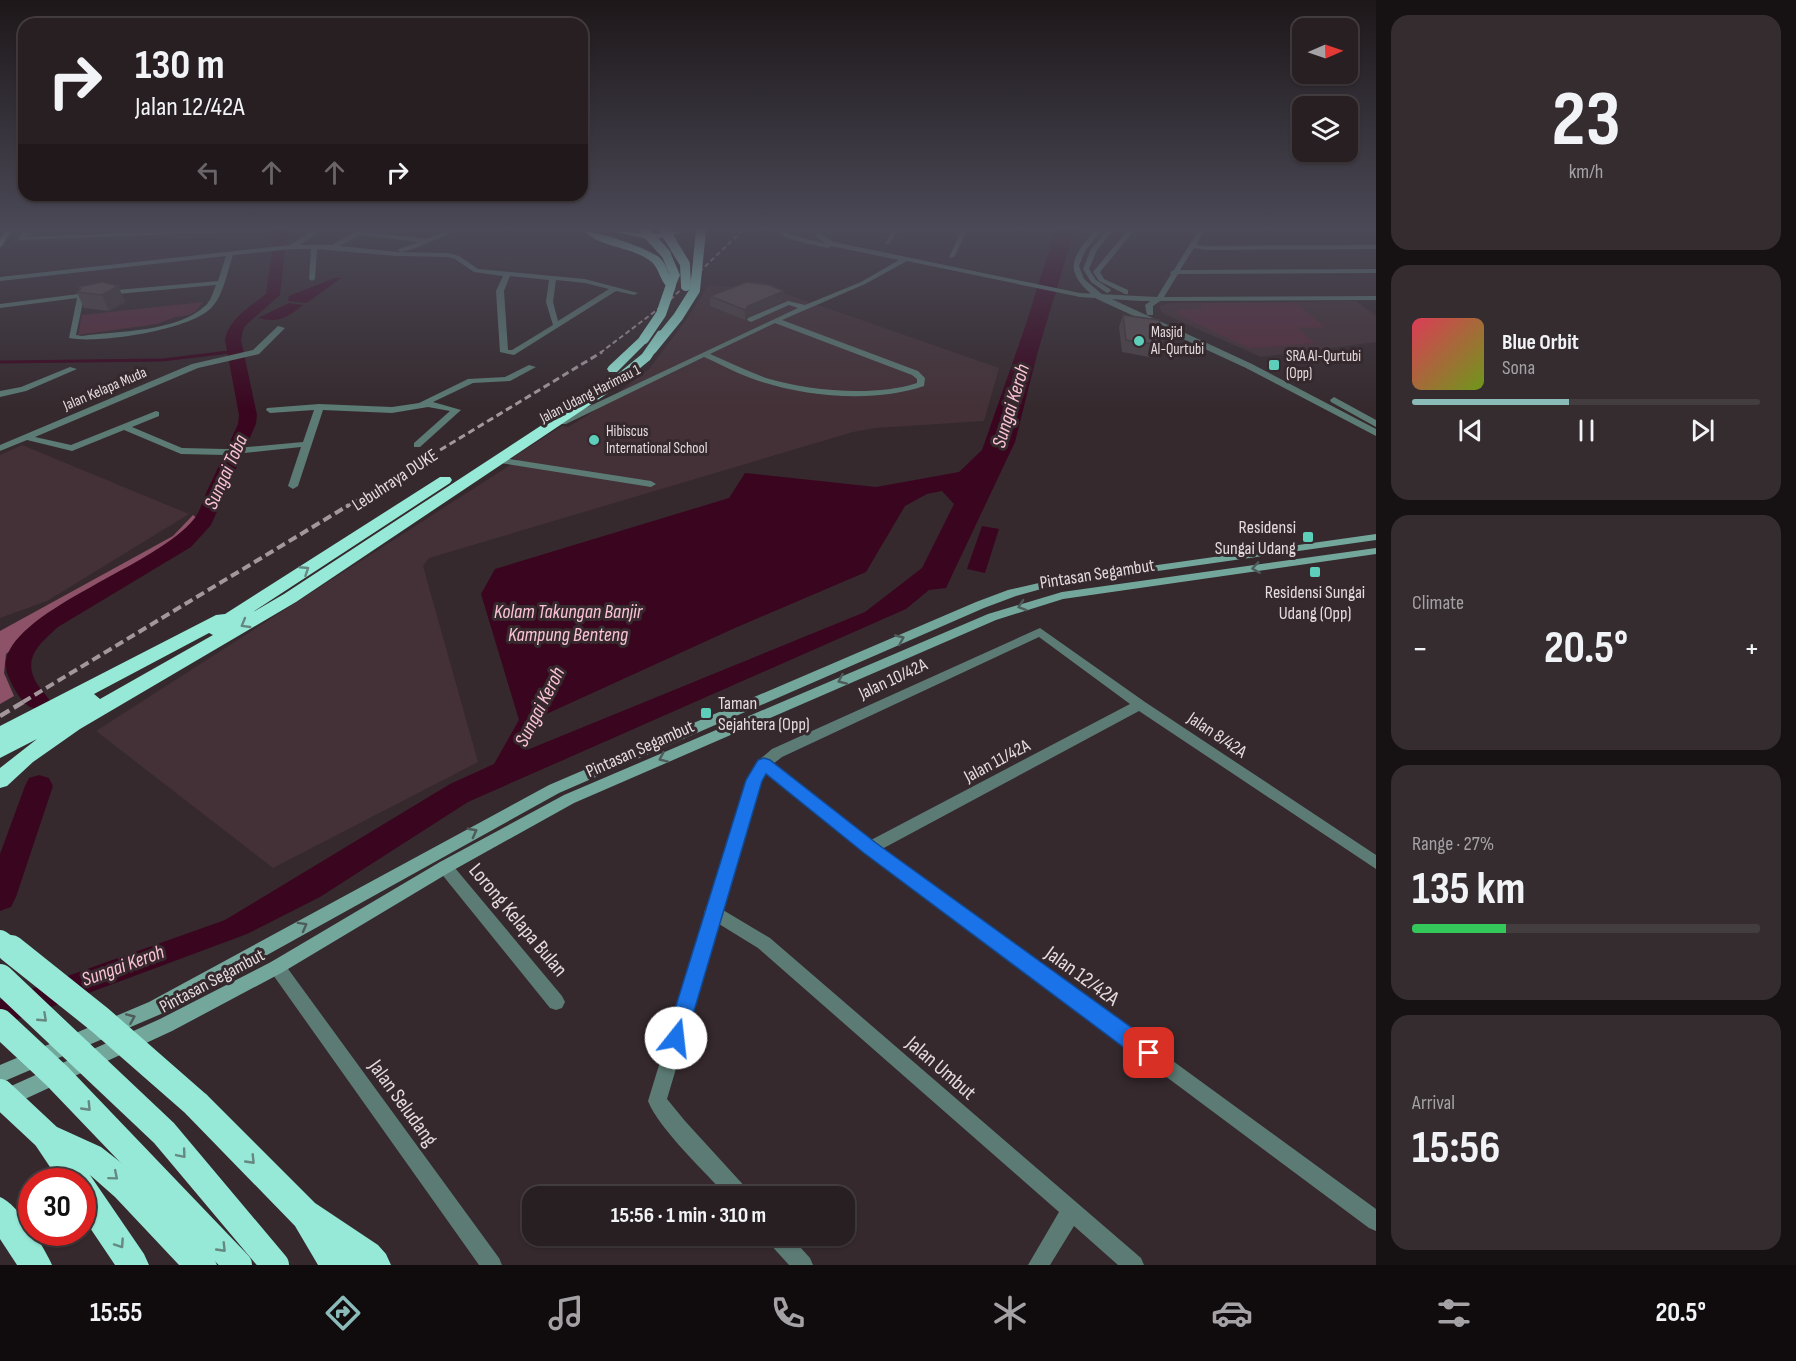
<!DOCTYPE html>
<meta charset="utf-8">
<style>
:root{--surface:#281f22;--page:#342c2f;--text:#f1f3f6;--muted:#a5a2a5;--line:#443d40;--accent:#8bbbb9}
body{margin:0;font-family:"Sofia Sans Condensed",sans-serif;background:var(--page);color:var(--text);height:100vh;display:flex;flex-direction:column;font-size:22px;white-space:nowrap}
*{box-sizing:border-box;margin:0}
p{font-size:20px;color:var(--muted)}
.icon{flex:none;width:33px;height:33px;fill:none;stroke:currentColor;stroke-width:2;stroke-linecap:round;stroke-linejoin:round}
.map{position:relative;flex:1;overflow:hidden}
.side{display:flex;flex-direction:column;gap:15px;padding:15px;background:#161113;width:420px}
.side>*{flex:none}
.hud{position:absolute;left:18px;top:18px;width:570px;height:183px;border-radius:18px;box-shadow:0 2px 4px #0004,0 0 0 2px var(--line);background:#281f22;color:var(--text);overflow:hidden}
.needle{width:39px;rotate:88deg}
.tools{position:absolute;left:1292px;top:18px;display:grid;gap:12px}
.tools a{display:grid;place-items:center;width:66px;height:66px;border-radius:12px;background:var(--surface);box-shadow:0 2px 4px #0004,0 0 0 2px var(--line);font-size:30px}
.speed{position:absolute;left:18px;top:1168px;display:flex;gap:12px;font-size:30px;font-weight:700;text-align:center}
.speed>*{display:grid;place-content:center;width:78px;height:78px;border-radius:50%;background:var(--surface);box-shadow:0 2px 4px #0004,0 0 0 2px var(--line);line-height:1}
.speed .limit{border:9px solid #d22;background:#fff;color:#111}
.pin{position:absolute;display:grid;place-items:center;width:51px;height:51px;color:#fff;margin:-26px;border-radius:12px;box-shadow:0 3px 9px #0006}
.me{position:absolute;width:66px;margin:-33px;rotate:16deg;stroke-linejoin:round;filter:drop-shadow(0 0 4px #0008)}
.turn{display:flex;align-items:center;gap:21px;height:126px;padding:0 18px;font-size:27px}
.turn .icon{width:78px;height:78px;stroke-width:2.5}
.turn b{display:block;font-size:42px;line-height:51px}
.lanes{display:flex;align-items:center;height:57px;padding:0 18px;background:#0003;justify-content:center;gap:30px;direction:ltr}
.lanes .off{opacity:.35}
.big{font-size:45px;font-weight:700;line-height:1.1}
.side .tile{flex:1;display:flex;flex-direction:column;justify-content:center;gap:9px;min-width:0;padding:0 21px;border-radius:18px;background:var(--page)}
.side .dial{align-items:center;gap:0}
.dial b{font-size:78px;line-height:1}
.song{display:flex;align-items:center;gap:18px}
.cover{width:72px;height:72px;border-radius:9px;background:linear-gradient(135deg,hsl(350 70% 55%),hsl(80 70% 35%))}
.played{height:6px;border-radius:3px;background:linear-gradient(90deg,var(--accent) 45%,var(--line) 45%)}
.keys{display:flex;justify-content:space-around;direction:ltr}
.heat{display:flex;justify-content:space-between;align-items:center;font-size:33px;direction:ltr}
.charge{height:9px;border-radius:4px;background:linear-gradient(90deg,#34c759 27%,var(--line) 0)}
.trip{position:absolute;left:522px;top:1186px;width:333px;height:60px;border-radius:18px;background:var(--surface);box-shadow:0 2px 4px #0004,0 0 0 2px var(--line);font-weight:700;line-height:60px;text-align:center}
.menu{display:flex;height:96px;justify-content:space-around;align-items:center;background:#100c0e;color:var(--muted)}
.menu .icon{width:42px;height:42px}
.menu .on{color:var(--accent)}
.menu b{font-size:27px;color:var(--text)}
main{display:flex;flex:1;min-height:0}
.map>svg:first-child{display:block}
</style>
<main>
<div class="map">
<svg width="1376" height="1265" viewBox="0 0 1376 1265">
<rect width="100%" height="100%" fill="#35292d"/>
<g fill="#443137">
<polygon points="22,231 271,231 242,237 10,244"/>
<polygon points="708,285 775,290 999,368 984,421 875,428 853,432 429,558 423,566 478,762 273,868 96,731 518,460 512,458 562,426 568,427 588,415 649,369 689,316"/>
<polygon points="1356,301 1376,316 1376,342 1261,357 1162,313 1159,306 1170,303"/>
<polygon points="22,445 126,488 189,514 47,601 0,618 0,455"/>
</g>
<g fill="#572d3d">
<polygon points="203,302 196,311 189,315 175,317 157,324 78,335 82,315"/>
<polygon points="1198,303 1296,303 1325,327 1297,328 1315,343 1249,348 1177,314 1178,310 1204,308"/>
</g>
<polygon fill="#8d5268" points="193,515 199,520 176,542 51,616 6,654 4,673 14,696 0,704 0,631 173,536"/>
<g fill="#3a061f" fill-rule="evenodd">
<path d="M1055 231H1074L1038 351 1015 442 946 588 929 590 906 609 468 802 320 897 247 934 0 1026V1000L225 920 450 784 494 764 519 720 481 594 495 569 729 498 745 473 876 487 959 472 982 450 1026 324ZM942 491 954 504 922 568 865 612 527 750 542 716 735 628 866 572 905 506 927 494Z"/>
<polygon points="335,278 341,278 307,303 288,301 289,296"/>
<path d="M289 303 303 305C287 318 279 323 258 318Z"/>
<polygon points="982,526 999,529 985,573 967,569"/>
</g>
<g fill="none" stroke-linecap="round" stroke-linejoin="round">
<polyline stroke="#3a061f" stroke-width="2" points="217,353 235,351"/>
<polyline stroke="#3a061f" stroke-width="3" points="0,362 162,360 230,352"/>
<g fill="#3a061f" fill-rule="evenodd">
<path d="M275 231H287L280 295 246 325 243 330 241 340 257 415 256 424 211 525 191 547 58 627C43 641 24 655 34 678 37 686 45 693 50 701L46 708C30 712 23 703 15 690 10 680 4 671 6 660 18 607 158 565 194 519 200 512 203 500 207 491 218 468 228 446 238 424L239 415 225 340C229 318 250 307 266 294Z"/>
<polygon points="39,775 49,778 53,786 16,897 11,907 0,911 0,854 25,786 29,778"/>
</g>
<g fill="#5c7b74" fill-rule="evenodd">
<polygon points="24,231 31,231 26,237 183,231 255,231 19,240 18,239"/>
<path d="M312 231H320L300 245H332L356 231 426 239 449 231V234L413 249 401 252 398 250 399 249 419 242 360 235 340 246 397 252 448 253 459 256 478 269 585 279 638 293 634 295 616 291 514 355 500 352 496 291 503 276 474 272 455 259 448 257 397 256 317 249 315 279 312 281 309 279 311 249H292L233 255C227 272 224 294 212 307 192 330 98 344 69 338L77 298 0 308V304L86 293 90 295 84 297 76 335 82 336C118 331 177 332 205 306 211 301 213 292 216 285L106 295 102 293 106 291 218 281 226 256 0 281V277L290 245ZM510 276 549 280 546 302 553 325 512 350H508L504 291ZM556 280 585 283 609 289 558 321 553 302Z"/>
<path d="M782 231H788L789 234 826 244 820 240 816 235 819 233 834 242 1080 293 1157 297 1171 274 1170 272 1174 270 1198 231H1204L1196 245 1206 246 1376 245V249L1206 250 1194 248 1180 270 1376 269V273L1178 274 1164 297 1376 296V300L1140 301 1080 297 907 261 865 284 782 320 918 371 925 378 924 386C875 403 808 397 759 381 740 375 722 365 704 357L566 424H560V420L798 308 789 305 751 322 747 320 748 318 788 301 805 305 861 282 899 260 831 246 828 248C816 245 789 241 781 234ZM775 323 912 375 917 379V383C874 397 809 391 766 378 747 371 729 362 710 354Z"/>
<polygon points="892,231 898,231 889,244 885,244"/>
<polygon points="961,231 967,231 954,257 949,258"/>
<polygon points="1127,231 1134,231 1100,272 1104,279 1128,290 1128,294 1125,294 1099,281 1093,272"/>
<polygon points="278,326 285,328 259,354 198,368 35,437 71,445 156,411 159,412 159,416 132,427 182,448 225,449 303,442 314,410 270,413 266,410 267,408 319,404 392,407 419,403 468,379 505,377 529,365 536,367 510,381 473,383 433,402 461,410 420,447 414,447 414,443 450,411 428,407 392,413 323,410 298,486 293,489 288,486 301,447 225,455 181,454 124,430 72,451 27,440 0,451 0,445 192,364 253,350"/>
<polygon points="70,367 77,369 26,391 0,397 0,391 21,387"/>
<polygon points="503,458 651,481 656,484 651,487 500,463 498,461"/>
<path d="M1040 628 1145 702 1376 855V869L1139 711 882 849 1376 1209V1231L1369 1228 865 852 766 773 761 782 723 910 770 938 1141 1258 1144 1265H1118L1074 1226 1050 1265H1028L1059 1212 758 948 719 924 667 1099 685 1121 748 1190 751 1197H728C706 1173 659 1129 648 1101L705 915 704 912 708 906 747 781 759 760 772 749ZM1039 637 1130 704 871 840 773 764 782 757Z"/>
<polygon points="445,861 450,862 562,996 565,1002 562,1008 556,1010 550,1008 440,872 437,867 440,862"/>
<polygon points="277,959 283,962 499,1258 502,1265 479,1265 271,972 269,967 271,962"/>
<polygon points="766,1236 790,1236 810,1258 813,1265 789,1265 769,1243"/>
</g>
<g fill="#5c7b74" fill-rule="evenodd">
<path d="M1094 231H1101L1085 251 1079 266 1084 279 1103 295 1252 364 1376 429V436L1246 368 1097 299C1065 273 1068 261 1094 231Z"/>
<polygon points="1106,231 1113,231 1097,250 1089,269 1096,280 1110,289 1111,291 1107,293 1091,282 1083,269 1091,249"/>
<polygon points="1156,297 1163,299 1153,306 1153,315 1147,315 1145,305"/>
<polygon points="1334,397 1376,420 1376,427 1331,402 1330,400"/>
</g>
<g fill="#74a79c" fill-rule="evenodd">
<polygon points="5,231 11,231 2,246 0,247 0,239"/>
<polygon points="1376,534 1376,540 1052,586 1016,596 984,608 559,793 161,1014 0,1083 0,1065 149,1002 549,785 976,602 1008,590 1052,580"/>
<polygon points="1376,548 1376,554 1063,599 996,620 574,803 450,872 283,972 172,1031 12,1105 5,1107 0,1105 0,1091 160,1019 271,962 440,862 564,795 988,614 1062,592"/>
</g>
<g fill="#96e8d7" fill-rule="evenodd">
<path d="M584 231C596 231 652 249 661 259 665 263 667 270 670 276L661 254 670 252 680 275 675 287 671 288 667 287C659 279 659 266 649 260 629 246 602 248 584 231Z"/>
<polygon points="613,231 651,234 686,231 651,240"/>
<path d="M662 330 668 333 650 360 617 387 296 602 80 729 33 762 7 786 0 788V768L37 739 0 758V726L216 615 225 614 440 477H450L452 480 450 483 253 612 284 594 609 381 642 354 658 331ZM209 633 213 635 100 699 94 694Z"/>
<polygon points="644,335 648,337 648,341 617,372 609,372 607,369 609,366 640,337"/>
<polygon points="196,1090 206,1094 315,1203 378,1245 386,1254 391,1265 318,1265 295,1226 186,1114 182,1104 186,1094"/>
<polygon points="46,1122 101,1147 137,1175 212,1254 217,1265 179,1265 115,1197 90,1175 144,1254 149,1265 115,1265 82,1216 82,1182 60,1182 36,1146 32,1136 36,1126"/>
<path d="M0 1197C18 1204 44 1247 52 1265H17L0 1239Z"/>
</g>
<polyline stroke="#a2979b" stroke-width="2" stroke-dasharray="5 3" stroke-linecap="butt" points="600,353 670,300 742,231"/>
<polyline stroke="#a2979b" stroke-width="3" stroke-dasharray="7 4" stroke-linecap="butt" points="346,507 602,352"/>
<polyline stroke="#a2979b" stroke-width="4" stroke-dasharray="9 4.5" stroke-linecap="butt" points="23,702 349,505"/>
<polyline stroke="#a2979b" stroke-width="4.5" stroke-dasharray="11 5" stroke-linecap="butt" points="0,716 25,701"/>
<g stroke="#96e8d7" stroke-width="10">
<polyline points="645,231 666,254"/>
<polyline points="665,231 685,264 686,286"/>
<polyline points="644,339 661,314 671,285"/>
<polyline points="652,349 678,317 695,290 701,231"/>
</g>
<polyline stroke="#96e8d7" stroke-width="22" points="0,941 13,950"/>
<g stroke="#96e8d7" stroke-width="28">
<polyline points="11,949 100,1020 196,1104"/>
<polyline points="0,978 164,1133 275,1265"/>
<polyline points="0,1023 57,1076 238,1265"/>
<polyline points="0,1093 46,1136"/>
</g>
</g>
<g fill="#4d4246">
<polygon points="118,286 125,302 109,311 84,308 77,292 80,290 79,287"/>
<polygon points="710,296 783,300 747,316 745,320 710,306"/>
<polygon points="1123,315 1160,325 1164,339 1159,352 1151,351 1149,357 1122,352 1119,327"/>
</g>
<g fill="#3f3639">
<polygon points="118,286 125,302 109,311 102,295"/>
<polygon points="784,291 783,300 747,316 745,320 745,310 748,306"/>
</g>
<g fill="#5a4d51" stroke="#3f3639" stroke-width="1.5">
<polygon points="102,282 118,286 102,295 77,292 81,289 79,287"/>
<polygon points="747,282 769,285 784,291 748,306 745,310 710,296"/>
<polygon points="1123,315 1159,320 1160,325 1165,327 1164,339 1154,338 1153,344 1126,340"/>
</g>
<defs><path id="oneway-chevron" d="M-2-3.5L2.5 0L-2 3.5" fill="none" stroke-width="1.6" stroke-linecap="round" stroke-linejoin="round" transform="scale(1.5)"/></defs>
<g stroke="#4e5b59">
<use href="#oneway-chevron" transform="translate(1256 568) rotate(172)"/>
<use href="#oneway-chevron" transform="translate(1022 606) rotate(162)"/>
<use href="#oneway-chevron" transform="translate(900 639) rotate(-23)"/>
<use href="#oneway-chevron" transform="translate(842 680) rotate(156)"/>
<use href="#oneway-chevron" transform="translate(663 758) rotate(156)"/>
<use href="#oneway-chevron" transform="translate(473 832) rotate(-28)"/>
<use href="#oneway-chevron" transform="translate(303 926) rotate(-29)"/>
<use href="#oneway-chevron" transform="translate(131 1018) rotate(-23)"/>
</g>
<g stroke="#668882">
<use href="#oneway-chevron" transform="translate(305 570) rotate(-33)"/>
<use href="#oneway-chevron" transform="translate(245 624) rotate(150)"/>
<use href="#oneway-chevron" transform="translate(43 1018) rotate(43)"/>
<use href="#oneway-chevron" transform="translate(87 1107) rotate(46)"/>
<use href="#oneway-chevron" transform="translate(182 1154) rotate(50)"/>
<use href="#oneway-chevron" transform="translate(251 1160) rotate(46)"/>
<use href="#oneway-chevron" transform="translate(114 1176) rotate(40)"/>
<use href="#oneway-chevron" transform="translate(120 1244) rotate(56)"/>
<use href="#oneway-chevron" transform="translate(222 1248) rotate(46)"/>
</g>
<linearGradient id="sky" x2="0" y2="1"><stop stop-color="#1d1719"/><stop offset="0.56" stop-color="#4b4957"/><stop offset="1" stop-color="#4b4957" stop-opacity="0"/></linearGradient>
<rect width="1376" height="409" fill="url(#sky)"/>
<polygon fill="#1a73e8" stroke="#114b97" stroke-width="1.5" points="764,758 770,760 876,843 1157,1046 1160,1053 1157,1061 1149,1063 1142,1061 864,853 766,774 762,781 686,1038 683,1045 676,1047 669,1045 666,1038 746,780 758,760"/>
<g fill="#5dceb9" stroke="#35292d" stroke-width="2">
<circle cx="1139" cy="341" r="6"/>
<rect x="1268" y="359" width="12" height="12" rx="3"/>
<circle cx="594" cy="440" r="6"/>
<rect x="1302" y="531" width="12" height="12" rx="3"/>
<rect x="1309" y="566" width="12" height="12" rx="3"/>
<rect x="700" y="707" width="12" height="12" rx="3"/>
</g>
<g text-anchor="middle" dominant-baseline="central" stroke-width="6" stroke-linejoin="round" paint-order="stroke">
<g font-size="15" fill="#e4dbde" stroke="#35292d" text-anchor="start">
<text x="1151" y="332">Masjid<tspan x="1151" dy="17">Al-Qurtubi</tspan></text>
<text x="1286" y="356">SRA Al-Qurtubi<tspan x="1286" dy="17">(Opp)</tspan></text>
<text x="606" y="431">Hibiscus<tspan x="606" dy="17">International School</tspan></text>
</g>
<g font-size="15" fill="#e4dbde" stroke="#35292d">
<text transform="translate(105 389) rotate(-23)">Jalan Kelapa Muda</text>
<text transform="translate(590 394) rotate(-27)">Jalan Udang Harimau 1</text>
</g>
<g font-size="18" fill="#e4dbde" stroke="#35292d">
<text transform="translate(395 480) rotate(-33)">Lebuhraya DUKE</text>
<text transform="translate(1097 574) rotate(-9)">Pintasan Segambut</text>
<text transform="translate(893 679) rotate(-25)">Jalan 10/42A</text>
<text transform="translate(1217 735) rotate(34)">Jalan 8/42A</text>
<text transform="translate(640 749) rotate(-24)">Pintasan Segambut</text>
<text transform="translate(997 761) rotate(-28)">Jalan 11/42A</text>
<text transform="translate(212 981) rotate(-28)">Pintasan Segambut</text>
</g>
<g font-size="18" fill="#e4dbde" stroke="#35292d" text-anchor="end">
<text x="1296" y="527">Residensi<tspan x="1296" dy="21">Sungai Udang</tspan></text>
<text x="1315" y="592" text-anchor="middle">Residensi Sungai<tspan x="1315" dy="21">Udang (Opp)</tspan></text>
<text x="718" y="703" text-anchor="start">Taman<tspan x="718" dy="21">Sejahtera (Opp)</tspan></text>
</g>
<g font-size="20" font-style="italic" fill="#fcc3d6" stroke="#35292d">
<text transform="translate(1011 406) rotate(-73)">Sungai Keroh</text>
<text transform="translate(226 472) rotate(-66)">Sungai Toba</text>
<text x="568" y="612">Kolam Takungan Banjir<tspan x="568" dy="23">Kampung Benteng</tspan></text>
<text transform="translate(540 707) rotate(-63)">Sungai Keroh</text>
<text transform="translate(123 966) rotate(-20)">Sungai Keroh</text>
</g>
<g font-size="21" fill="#e4dbde" stroke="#35292d">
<text transform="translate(518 920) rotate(50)">Lorong Kelapa Bulan</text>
<text transform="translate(1082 976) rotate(36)">Jalan 12/42A</text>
<text transform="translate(941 1068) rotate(41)">Jalan Umbut</text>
<text transform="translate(403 1103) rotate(54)">Jalan Seludang</text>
</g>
</g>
</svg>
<div class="tools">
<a><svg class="needle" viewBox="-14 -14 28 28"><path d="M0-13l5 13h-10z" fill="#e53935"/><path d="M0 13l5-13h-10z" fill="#a5a2a5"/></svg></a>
<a><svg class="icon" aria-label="layers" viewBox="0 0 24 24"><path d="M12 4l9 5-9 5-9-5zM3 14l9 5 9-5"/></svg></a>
</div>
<div class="speed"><div class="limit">30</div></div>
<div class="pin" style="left:1149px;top:1053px;background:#d93025"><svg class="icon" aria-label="arrive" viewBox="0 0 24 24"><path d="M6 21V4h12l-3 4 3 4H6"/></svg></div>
<svg class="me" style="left:676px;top:1038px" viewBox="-20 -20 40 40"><circle r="19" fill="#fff"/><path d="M0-13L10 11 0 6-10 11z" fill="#1a73e8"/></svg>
<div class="trip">15:56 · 1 min · 310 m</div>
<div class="hud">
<div class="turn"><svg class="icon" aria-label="right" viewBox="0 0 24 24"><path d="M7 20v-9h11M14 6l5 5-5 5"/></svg><div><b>130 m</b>Jalan 12/42A</div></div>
<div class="lanes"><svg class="icon off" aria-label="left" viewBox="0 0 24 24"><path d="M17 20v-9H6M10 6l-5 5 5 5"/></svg><svg class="icon off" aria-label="ahead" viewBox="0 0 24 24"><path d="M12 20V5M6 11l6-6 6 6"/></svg><svg class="icon off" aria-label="ahead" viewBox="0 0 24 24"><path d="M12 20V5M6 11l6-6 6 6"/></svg><svg class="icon" aria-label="right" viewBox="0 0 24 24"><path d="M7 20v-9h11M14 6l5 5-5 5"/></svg></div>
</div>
</div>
<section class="side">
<div class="tile dial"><b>23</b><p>km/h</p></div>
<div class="tile">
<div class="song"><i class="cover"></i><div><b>Blue Orbit</b><p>Sona</p></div></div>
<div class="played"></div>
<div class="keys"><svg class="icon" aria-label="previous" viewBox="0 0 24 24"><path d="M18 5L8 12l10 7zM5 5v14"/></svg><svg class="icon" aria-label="pause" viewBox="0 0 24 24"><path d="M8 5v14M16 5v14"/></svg><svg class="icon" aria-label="next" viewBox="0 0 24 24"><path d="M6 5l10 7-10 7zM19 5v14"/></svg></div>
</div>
<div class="tile"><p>Climate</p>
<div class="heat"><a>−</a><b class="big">20.5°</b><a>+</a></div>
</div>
<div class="tile"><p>Range · 27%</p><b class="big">135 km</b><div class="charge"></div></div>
<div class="tile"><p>Arrival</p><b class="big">15:56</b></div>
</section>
</main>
<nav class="menu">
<b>15:55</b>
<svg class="icon on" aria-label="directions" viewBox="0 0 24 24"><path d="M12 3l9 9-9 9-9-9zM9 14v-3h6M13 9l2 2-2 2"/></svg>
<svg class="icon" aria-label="music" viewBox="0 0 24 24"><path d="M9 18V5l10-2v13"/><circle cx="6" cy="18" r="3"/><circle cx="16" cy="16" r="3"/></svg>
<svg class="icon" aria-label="phone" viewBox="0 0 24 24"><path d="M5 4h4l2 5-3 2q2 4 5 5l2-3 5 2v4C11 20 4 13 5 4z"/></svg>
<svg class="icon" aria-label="climate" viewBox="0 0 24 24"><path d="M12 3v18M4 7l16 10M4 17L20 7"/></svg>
<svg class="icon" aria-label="car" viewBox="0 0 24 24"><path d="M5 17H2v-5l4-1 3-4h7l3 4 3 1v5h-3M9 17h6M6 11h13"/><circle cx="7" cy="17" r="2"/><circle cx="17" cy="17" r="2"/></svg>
<svg class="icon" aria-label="filters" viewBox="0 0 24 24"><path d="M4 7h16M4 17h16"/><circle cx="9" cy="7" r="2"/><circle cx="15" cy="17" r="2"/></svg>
<b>20.5°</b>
</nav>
